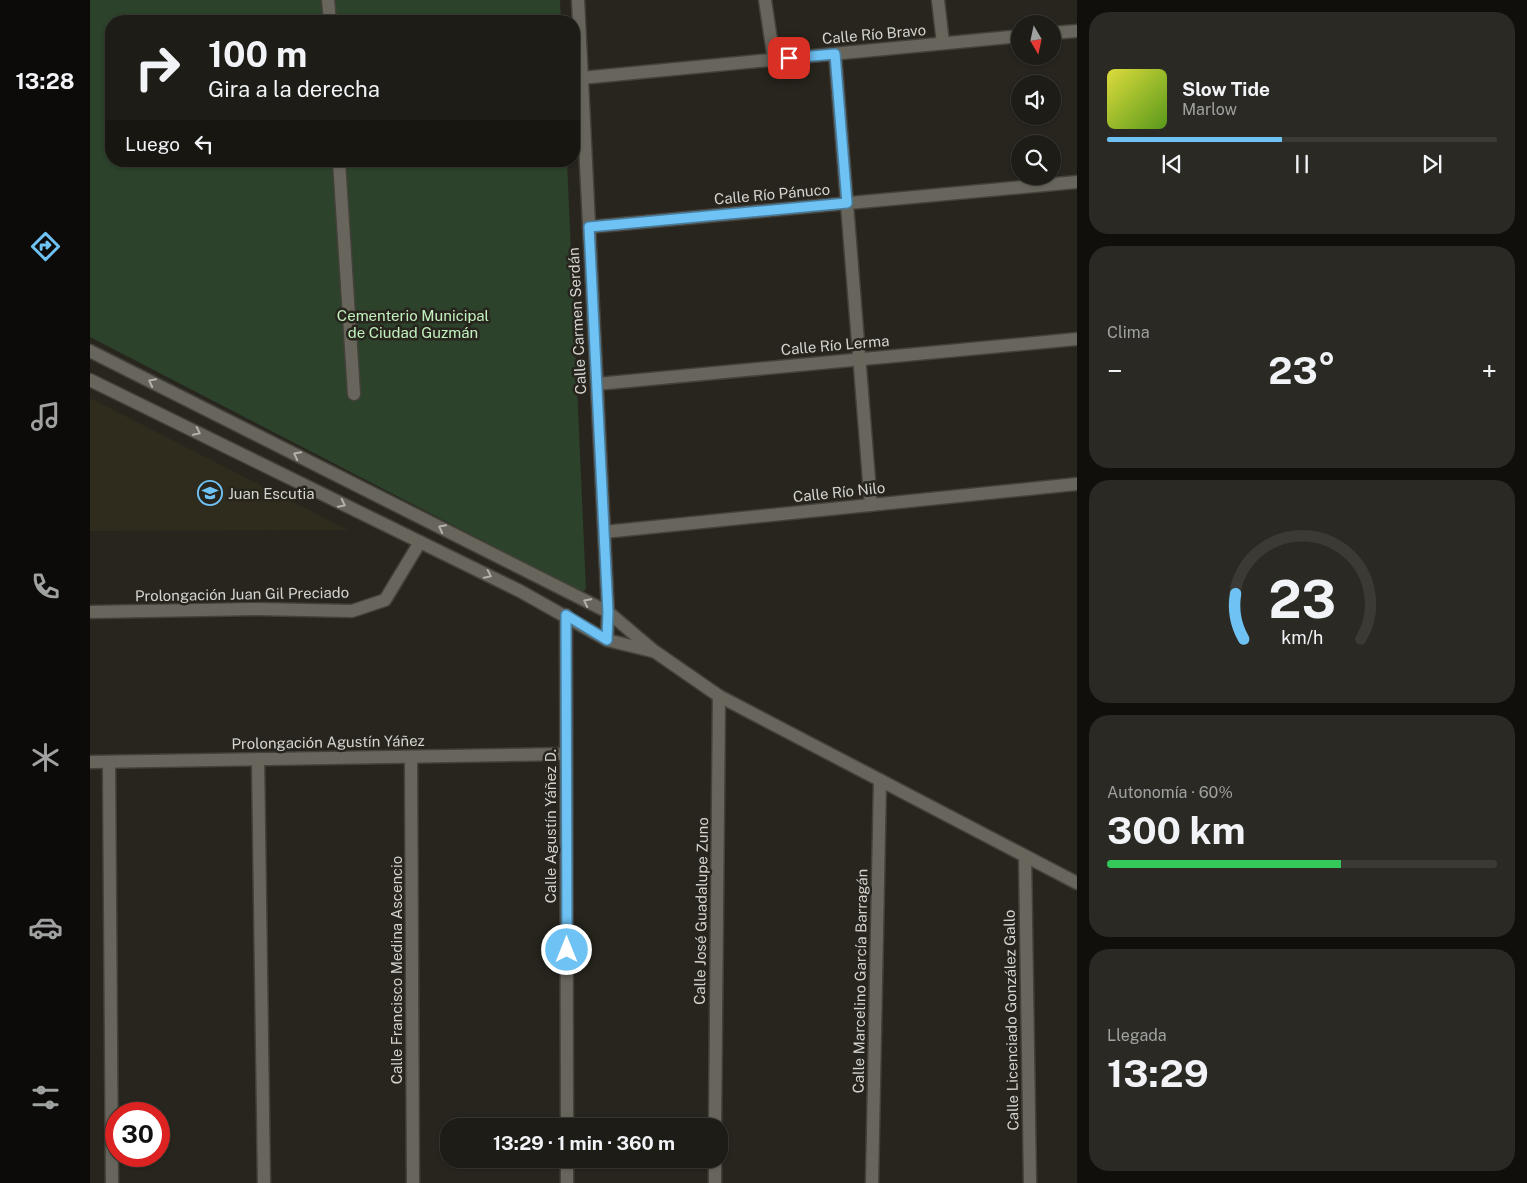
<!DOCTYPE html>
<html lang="es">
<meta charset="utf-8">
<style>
:root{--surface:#1d1c16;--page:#2a2923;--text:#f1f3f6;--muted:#a0a1a1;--line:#3b3a35;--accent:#6fc2f4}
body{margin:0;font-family:"Public Sans",sans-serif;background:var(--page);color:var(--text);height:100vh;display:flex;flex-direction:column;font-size:19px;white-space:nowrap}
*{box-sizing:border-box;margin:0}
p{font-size:16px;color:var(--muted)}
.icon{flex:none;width:28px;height:28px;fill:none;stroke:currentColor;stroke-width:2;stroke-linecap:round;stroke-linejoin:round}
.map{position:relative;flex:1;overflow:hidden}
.details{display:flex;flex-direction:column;gap:12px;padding:12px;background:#100f0c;width:450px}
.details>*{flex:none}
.hud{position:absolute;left:15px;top:15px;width:475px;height:152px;border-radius:20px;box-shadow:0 1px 4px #0004,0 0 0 1px var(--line);background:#1d1c16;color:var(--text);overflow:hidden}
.needle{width:32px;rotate:171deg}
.buttons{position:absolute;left:921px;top:15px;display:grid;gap:10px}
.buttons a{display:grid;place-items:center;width:50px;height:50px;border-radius:50%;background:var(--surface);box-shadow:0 1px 4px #0004,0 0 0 1px var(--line);font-size:25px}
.speed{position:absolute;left:15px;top:1102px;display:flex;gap:10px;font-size:25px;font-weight:700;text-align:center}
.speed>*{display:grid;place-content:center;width:65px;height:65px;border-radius:50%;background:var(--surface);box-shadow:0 1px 4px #0004,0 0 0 1px var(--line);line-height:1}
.speed .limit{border:8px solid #d22;background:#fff;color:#111}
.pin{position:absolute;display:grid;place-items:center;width:42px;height:42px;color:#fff;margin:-21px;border-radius:10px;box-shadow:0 2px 8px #0006}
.me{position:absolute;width:55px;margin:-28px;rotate:0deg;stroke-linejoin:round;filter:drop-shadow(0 0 4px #0008)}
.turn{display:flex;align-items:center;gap:18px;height:105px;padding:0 20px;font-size:22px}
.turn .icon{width:65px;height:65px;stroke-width:2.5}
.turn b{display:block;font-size:35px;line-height:42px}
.then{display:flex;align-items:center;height:48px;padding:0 20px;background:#0003;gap:10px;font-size:19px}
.big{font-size:38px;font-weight:700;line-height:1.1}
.details .card{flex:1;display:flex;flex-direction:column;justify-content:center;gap:8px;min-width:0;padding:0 18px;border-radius:20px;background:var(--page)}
.details .dial{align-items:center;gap:0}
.dial svg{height:130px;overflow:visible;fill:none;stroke:var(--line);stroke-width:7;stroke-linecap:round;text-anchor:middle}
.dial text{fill:var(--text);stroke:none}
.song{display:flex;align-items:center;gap:15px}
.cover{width:60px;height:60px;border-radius:8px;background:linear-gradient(135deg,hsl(60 70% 55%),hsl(90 70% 35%))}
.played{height:5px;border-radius:2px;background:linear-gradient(90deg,var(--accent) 45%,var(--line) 45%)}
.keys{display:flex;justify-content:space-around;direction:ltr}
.heat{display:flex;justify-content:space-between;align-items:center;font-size:28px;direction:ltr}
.charge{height:8px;border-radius:4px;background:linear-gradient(90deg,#34c759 60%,var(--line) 0)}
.trip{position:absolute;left:350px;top:1118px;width:288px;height:50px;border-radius:20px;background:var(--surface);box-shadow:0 1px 4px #0004,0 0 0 1px var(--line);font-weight:700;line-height:50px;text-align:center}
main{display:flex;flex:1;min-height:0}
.tabs{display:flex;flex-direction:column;width:90px;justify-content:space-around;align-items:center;background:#0c0b09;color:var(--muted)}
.tabs .icon{width:35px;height:35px}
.tabs .current{color:var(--accent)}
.tabs b{font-size:22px;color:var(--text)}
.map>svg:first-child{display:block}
</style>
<main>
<nav class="tabs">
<b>13:28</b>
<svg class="icon current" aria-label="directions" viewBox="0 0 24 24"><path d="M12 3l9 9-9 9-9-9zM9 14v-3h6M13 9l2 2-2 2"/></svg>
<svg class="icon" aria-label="music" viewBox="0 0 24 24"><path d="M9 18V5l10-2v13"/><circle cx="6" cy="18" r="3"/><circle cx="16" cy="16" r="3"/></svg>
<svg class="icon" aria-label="phone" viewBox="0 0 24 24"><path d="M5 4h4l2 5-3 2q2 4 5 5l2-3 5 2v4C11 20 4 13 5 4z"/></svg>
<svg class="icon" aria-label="climate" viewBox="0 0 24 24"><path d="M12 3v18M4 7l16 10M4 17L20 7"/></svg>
<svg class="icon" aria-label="car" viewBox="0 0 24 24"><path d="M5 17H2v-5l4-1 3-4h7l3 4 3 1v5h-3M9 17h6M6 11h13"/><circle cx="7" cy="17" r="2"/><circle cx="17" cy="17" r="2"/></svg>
<svg class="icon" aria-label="filters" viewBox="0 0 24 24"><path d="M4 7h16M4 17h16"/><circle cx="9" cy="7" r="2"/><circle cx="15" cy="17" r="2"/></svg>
</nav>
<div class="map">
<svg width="987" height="1183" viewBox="0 0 987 1183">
<rect width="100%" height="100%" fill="#27251d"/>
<polygon fill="#2f2c1e" points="0,398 258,530 0,531"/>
<polygon fill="#2c422b" points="0,0 470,0 471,21 21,21 21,161 477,161 496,589 492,592 0,337"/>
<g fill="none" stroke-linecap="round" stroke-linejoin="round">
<defs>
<g id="minor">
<polyline points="238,0 240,21"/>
<polyline points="488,0 518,612 517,640"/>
<polyline points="675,0 684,60"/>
<polyline points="848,0 853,43"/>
<polyline points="962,33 987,31"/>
<polyline points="745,54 781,505"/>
<polyline points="491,78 930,36"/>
<polyline points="249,161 264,394"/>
<polyline points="499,227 987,182"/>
<polyline points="0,351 518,612 564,651 629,696 987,883"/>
<polyline points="0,380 430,591 517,640 562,651"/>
<polyline points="507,384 987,339"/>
<polyline points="514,532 987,484"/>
<polyline points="0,612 167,609 262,611 295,600 330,542"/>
<polyline points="476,615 477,1126"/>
<polyline points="321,757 323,1183"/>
<polyline points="168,759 174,1183"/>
<polyline points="0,762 476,754"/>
<polyline points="19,762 22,1183"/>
<polyline points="935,856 940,1183"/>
<polyline points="625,1126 629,696"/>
<polyline points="477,1159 477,1183"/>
<polyline points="625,1183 625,1159"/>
<polyline points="782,1183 790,780"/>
</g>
</defs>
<use href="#minor" stroke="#43413a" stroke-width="15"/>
<use href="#minor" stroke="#68665c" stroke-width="12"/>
</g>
<defs><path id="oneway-chevron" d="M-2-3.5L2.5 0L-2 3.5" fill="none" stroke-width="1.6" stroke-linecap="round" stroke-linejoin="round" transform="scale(1.25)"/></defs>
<g stroke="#b4b2ab">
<use href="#oneway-chevron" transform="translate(62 382) rotate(-153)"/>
<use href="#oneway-chevron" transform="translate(107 432) rotate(26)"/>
<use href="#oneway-chevron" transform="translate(207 455) rotate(-153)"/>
<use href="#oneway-chevron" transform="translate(252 504) rotate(26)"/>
<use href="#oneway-chevron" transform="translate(352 528) rotate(-153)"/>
<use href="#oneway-chevron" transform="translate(398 575) rotate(26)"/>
<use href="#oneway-chevron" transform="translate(497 602) rotate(-153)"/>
</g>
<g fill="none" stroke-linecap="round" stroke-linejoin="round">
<defs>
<polyline id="route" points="477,950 476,615 517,640 518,612 499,227 757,203 745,54 699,58"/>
</defs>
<use href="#route" stroke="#487e9f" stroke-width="12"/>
<use href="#route" stroke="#6fc2f4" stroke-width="9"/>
</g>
<defs>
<symbol id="school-ring" viewBox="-11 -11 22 22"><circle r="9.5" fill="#27251d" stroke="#6fc2f4" stroke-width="1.5"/><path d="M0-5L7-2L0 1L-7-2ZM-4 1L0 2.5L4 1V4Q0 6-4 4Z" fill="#6fc2f4"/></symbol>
</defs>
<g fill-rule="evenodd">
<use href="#school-ring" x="106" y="479" width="28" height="28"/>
</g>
<g text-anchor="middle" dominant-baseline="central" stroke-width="5" stroke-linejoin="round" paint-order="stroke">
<g font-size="15" fill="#d4d3cd" stroke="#27251d">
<text transform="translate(784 34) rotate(-5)">Calle Río Bravo</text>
<text transform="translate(682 194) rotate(-5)">Calle Río Pánuco</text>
<text transform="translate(487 321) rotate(-93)">Calle Carmen Serdán</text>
<text transform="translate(745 345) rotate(-5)">Calle Río Lerma</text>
<text transform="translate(749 492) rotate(-6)">Calle Río Nilo</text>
<text transform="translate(152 594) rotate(-1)">Prolongación Juan Gil Preciado</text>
<text transform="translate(238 742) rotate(-1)">Prolongación Agustín Yáñez</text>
<text transform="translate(460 826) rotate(-90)">Calle Agustín Yáñez D.</text>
<text transform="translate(611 911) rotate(-89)">Calle José Guadalupe Zuno</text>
<text transform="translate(306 970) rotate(-90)">Calle Francisco Medina Ascencio</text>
<text transform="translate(770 981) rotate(-89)">Calle Marcelino García Barragán</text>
<text transform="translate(921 1020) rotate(-91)">Calle Licenciado González Gallo</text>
</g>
<g font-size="15" fill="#c1f1bd" stroke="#27251d">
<text x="323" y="315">Cementerio Municipal<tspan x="323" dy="17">de Ciudad Guzmán</tspan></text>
</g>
<g font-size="15" fill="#d4d3cd" stroke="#27251d" text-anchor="start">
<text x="138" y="493">Juan Escutia</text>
</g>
</g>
</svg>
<div class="buttons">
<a><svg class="needle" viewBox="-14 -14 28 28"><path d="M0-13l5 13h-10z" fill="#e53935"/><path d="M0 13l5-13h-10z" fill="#a0a1a1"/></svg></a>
<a><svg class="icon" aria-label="sound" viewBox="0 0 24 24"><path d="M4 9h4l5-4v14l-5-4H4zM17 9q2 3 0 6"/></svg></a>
<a><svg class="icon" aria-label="search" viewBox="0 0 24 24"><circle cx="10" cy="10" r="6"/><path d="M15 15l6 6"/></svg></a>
</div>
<div class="speed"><div class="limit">30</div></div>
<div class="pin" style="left:699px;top:58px;background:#d93025"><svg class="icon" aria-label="arrive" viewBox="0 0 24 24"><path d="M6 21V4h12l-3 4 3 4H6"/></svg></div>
<svg class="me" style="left:477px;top:950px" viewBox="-20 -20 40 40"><circle r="17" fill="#6fc2f4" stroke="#fff" stroke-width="3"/><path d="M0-11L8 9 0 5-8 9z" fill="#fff"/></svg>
<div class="trip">13:29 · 1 min · 360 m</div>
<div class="hud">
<div class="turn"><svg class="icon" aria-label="right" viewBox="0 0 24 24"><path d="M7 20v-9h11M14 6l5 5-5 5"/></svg><div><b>100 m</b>Gira a la derecha</div></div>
<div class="then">Luego<svg class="icon" aria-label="left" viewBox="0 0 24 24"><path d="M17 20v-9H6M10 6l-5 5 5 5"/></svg></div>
</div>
</div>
<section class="details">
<div class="card">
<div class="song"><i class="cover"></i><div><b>Slow Tide</b><p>Marlow</p></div></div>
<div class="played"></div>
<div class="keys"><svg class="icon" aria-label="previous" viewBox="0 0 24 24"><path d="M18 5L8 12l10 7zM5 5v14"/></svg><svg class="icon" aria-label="pause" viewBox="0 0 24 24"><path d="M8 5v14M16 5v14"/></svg><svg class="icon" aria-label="next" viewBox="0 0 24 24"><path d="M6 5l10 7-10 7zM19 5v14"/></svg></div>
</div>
<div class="card"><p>Clima</p>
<div class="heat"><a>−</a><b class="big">23°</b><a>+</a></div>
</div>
<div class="card dial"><svg viewBox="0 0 100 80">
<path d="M14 69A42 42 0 1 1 86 69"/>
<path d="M14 69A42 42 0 0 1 9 41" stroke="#6fc2f4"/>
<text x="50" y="56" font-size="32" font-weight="700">23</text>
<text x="50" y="72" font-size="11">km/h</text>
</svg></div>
<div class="card"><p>Autonomía · 60%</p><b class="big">300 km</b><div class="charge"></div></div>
<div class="card"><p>Llegada</p><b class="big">13:29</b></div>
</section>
</main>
